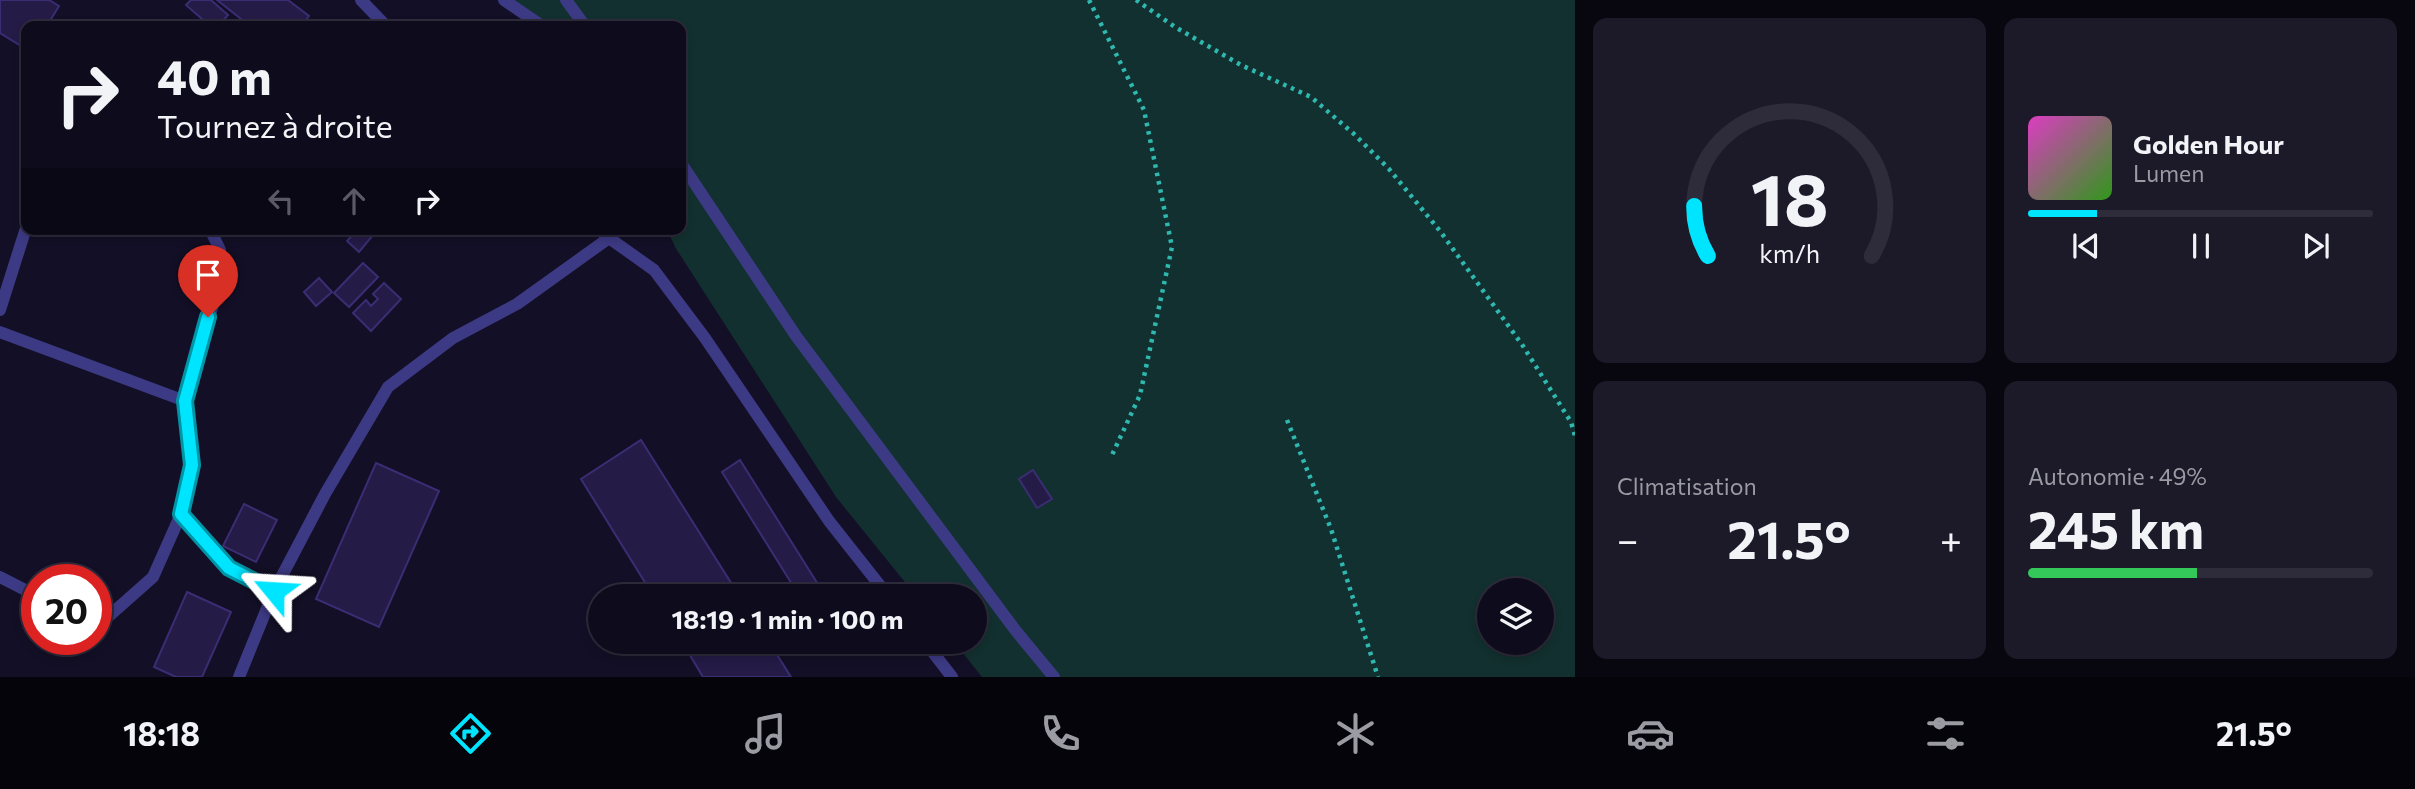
<!DOCTYPE html>
<html lang="fr">
<meta charset="utf-8">
<style>
:root{--surface:#0e0b1c;--page:#1c1929;--text:#f1f3f6;--muted:#9b9ba3;--line:#2e2b3b;--accent:#00e5ff}
body{margin:0;font-family:Commissioner,sans-serif;background:var(--page);color:var(--text);height:100vh;display:flex;flex-direction:column;font-size:26px;white-space:nowrap}
*{box-sizing:border-box;margin:0}
p{font-size:23px;color:var(--muted)}
.icon{flex:none;width:38px;height:38px;fill:none;stroke:currentColor;stroke-width:2;stroke-linecap:round;stroke-linejoin:round}
.map{position:relative;flex:1;overflow:hidden}
.details{display:flex;flex-direction:column;gap:18px;padding:18px;background:#08060f;width:840px}
.details>*{flex:none}
.guide{position:absolute;left:21px;top:21px;width:665px;height:214px;border-radius:14px;box-shadow:0 4px 10px #0003,0 0 0 2px var(--line);background:#0e0b1c;color:var(--text);overflow:hidden}
.fabs{position:absolute;left:1477px;top:578px;display:grid;gap:14px}
.fabs a{display:grid;place-items:center;width:77px;height:77px;border-radius:50%;background:var(--surface);box-shadow:0 4px 10px #0003,0 0 0 2px var(--line);font-size:35px}
.speed{position:absolute;left:21px;top:564px;display:flex;gap:14px;font-size:35px;font-weight:700;text-align:center}
.speed>*{display:grid;place-content:center;width:91px;height:91px;border-radius:50%;background:var(--surface);box-shadow:0 4px 10px #0003,0 0 0 2px var(--line);line-height:1}
.speed .limit{border:10px solid #d22;background:#fff;color:#111}
.pin{position:absolute;display:grid;place-items:center;width:60px;height:60px;color:#fff;margin:-72px -30px;border-radius:50% 50% 50% 0;rotate:-45deg;box-shadow:0 0 7px #0007}
.pin .icon{rotate:45deg}
.me{position:absolute;width:77px;margin:-38px;rotate:297deg;stroke-linejoin:round;filter:drop-shadow(0 0 5px #0008)}
.turn{display:flex;align-items:center;gap:24px;height:147px;padding:0 21px;font-size:32px}
.turn .icon{width:91px;height:91px;stroke-width:2.5}
.turn b{display:block;font-size:49px;line-height:60px}
.lanes{display:flex;align-items:center;height:66px;padding:0 21px;background:#0003;justify-content:center;gap:35px;direction:ltr}
.lanes .off{opacity:.35}
.big{font-size:52px;font-weight:700;line-height:1.1}
.details .tile{flex:1;display:flex;flex-direction:column;justify-content:center;gap:10px;min-width:0;padding:0 24px;border-radius:14px;background:var(--page)}
.details .dial{align-items:center;gap:0}
.dial svg{height:182px;overflow:visible;fill:none;stroke:var(--line);stroke-width:7;stroke-linecap:round;text-anchor:middle}
.dial text{fill:var(--text);stroke:none}
.song{display:flex;align-items:center;gap:21px}
.cover{width:84px;height:84px;border-radius:10px;background:linear-gradient(135deg,hsl(310 70% 55%),hsl(110 70% 35%))}
.played{height:7px;border-radius:4px;background:linear-gradient(90deg,var(--accent) 20%,var(--line) 20%)}
.keys{display:flex;justify-content:space-around;direction:ltr}
.heat{display:flex;justify-content:space-between;align-items:center;font-size:38px;direction:ltr}
.charge{height:10px;border-radius:5px;background:linear-gradient(90deg,#34c759 49%,var(--line) 0)}
.details .tiles{flex:1;display:grid;gap:18px;grid-template-columns:repeat(2,1fr)}
.trip{position:absolute;left:588px;top:584px;width:399px;height:70px;border-radius:35px;background:var(--surface);box-shadow:0 4px 10px #0003,0 0 0 2px var(--line);font-weight:700;line-height:70px;text-align:center}
.dock{display:flex;height:112px;justify-content:space-around;align-items:center;background:#06040b;color:var(--muted)}
.dock .icon{width:49px;height:49px}
.dock .on{color:var(--accent)}
.dock b{font-size:32px;color:var(--text)}
main{display:flex;flex:1;min-height:0}
.map>svg:first-child{display:block}
</style>
<main>
<div class="map">
<svg width="1575" height="677" viewBox="0 0 1575 677">
<rect width="100%" height="100%" fill="#130f26"/>
<path fill="#12302f" fill-rule="evenodd" d="M501 0H1575V677H982L954 642H975V597H917L836 497 675 247 667 229H681V26H533ZM1489 590H1542V642H1489Z"/>
<g fill="#241b47" stroke="#3b2d73" stroke-width="2">
<polygon points="0,0 49,0 59,6 48,24 52,26 26,26 26,49 0,33"/>
<polygon points="191,0 211,0 228,15 218,26 210,26 186,5"/>
<polygon points="217,0 288,0 309,16 301,26 250,26"/>
<polygon points="358,229 378,229 359,252 347,241"/>
<polygon points="363,263 378,277 349,307 334,293"/>
<polygon points="319,278 332,292 316,306 304,292"/>
<polygon points="384,283 401,299 371,331 353,313 366,300 371,306 378,299 373,294"/>
<polygon points="641,440 740,597 654,597 581,479"/>
<polygon points="740,460 826,597 800,597 722,472"/>
<polygon points="376,463 439,491 379,627 316,599"/>
<polygon points="1033,470 1052,499 1037,508 1019,479"/>
<polygon points="244,504 277,520 256,562 223,546"/>
<polygon points="187,592 231,612 202,677 176,677 154,667"/>
<polygon points="682,642 769,642 791,677 703,677"/>
</g>
<g fill="none" stroke-linecap="round" stroke-linejoin="round">
<g stroke="#2fb8b0" stroke-width="4.5" stroke-dasharray="3.5 5" stroke-linecap="butt">
<polyline points="1089,0 1144,110 1172,247 1140,395 1112,455"/>
<polyline points="1136,0 1175,27 1241,65 1311,97 1354,134 1389,169 1440,231 1523,346 1571,422 1575,436"/>
<polyline points="1287,420 1331,529 1378,677"/>
</g>
<g stroke="#3d3a85" stroke-width="12">
<polyline points="361,0 386,26"/>
<polyline points="504,0 542,26"/>
<polyline points="566,0 585,26"/>
<polyline points="681,163 796,336 1016,631 1054,677"/>
<polyline points="210,229 220,250 221,277 185,401 192,465 181,514 229,568 274,591"/>
<polyline points="609,238 654,270 705,338 829,521 889,597"/>
<polyline points="0,310 26,228"/>
<polyline points="0,332 185,401"/>
<polyline points="0,577 37,596"/>
<polyline points="96,615 109,616 153,577 181,514"/>
<polyline points="925,642 952,677"/>
<polyline points="239,677 274,591 325,494 388,387 453,338 517,304 609,238 599,229"/>
</g>
</g>
<g fill="none" stroke-linecap="round" stroke-linejoin="round">
<defs>
<polyline id="route" points="208,317 185,401 192,465 181,514 229,568 274,591"/>
</defs>
<use href="#route" stroke="#0095a6" stroke-width="18"/>
<use href="#route" stroke="#00e5ff" stroke-width="12"/>
</g>
</svg>
<div class="fabs">
<a><svg class="icon" aria-label="layers" viewBox="0 0 24 24"><path d="M12 4l9 5-9 5-9-5zM3 14l9 5 9-5"/></svg></a>
</div>
<div class="speed"><div class="limit">20</div></div>
<div class="pin" style="left:208px;top:317px;background:#d93025"><svg class="icon" aria-label="arrive" viewBox="0 0 24 24"><path d="M6 21V4h12l-3 4 3 4H6"/></svg></div>
<svg class="me" style="left:274px;top:591px" viewBox="-20 -20 40 40"><path d="M0-17L14 15 0 8-14 15z" fill="#00e5ff" stroke="#fff" stroke-width="4"/></svg>
<div class="trip">18:19 · 1 min · 100 m</div>
<div class="guide">
<div class="turn"><svg class="icon" aria-label="right" viewBox="0 0 24 24"><path d="M7 20v-9h11M14 6l5 5-5 5"/></svg><div><b>40 m</b>Tournez à droite</div></div>
<div class="lanes"><svg class="icon off" aria-label="left" viewBox="0 0 24 24"><path d="M17 20v-9H6M10 6l-5 5 5 5"/></svg><svg class="icon off" aria-label="ahead" viewBox="0 0 24 24"><path d="M12 20V5M6 11l6-6 6 6"/></svg><svg class="icon" aria-label="right" viewBox="0 0 24 24"><path d="M7 20v-9h11M14 6l5 5-5 5"/></svg></div>
</div>
</div>
<section class="details">
<div class="tiles">
<div class="tile dial"><svg viewBox="0 0 100 80">
<path d="M14 69A42 42 0 1 1 86 69"/>
<path d="M14 69A42 42 0 0 1 8 47" stroke="#00e5ff"/>
<text x="50" y="56" font-size="32" font-weight="700">18</text>
<text x="50" y="72" font-size="11">km/h</text>
</svg></div>
<div class="tile">
<div class="song"><i class="cover"></i><div><b>Golden Hour</b><p>Lumen</p></div></div>
<div class="played"></div>
<div class="keys"><svg class="icon" aria-label="previous" viewBox="0 0 24 24"><path d="M18 5L8 12l10 7zM5 5v14"/></svg><svg class="icon" aria-label="pause" viewBox="0 0 24 24"><path d="M8 5v14M16 5v14"/></svg><svg class="icon" aria-label="next" viewBox="0 0 24 24"><path d="M6 5l10 7-10 7zM19 5v14"/></svg></div>
</div>
<div class="tile"><p>Climatisation</p>
<div class="heat"><a>−</a><b class="big">21.5°</b><a>+</a></div>
</div>
<div class="tile"><p>Autonomie · 49%</p><b class="big">245 km</b><div class="charge"></div></div>
</div>
</section>
</main>
<nav class="dock">
<b>18:18</b>
<svg class="icon on" aria-label="directions" viewBox="0 0 24 24"><path d="M12 3l9 9-9 9-9-9zM9 14v-3h6M13 9l2 2-2 2"/></svg>
<svg class="icon" aria-label="music" viewBox="0 0 24 24"><path d="M9 18V5l10-2v13"/><circle cx="6" cy="18" r="3"/><circle cx="16" cy="16" r="3"/></svg>
<svg class="icon" aria-label="phone" viewBox="0 0 24 24"><path d="M5 4h4l2 5-3 2q2 4 5 5l2-3 5 2v4C11 20 4 13 5 4z"/></svg>
<svg class="icon" aria-label="climate" viewBox="0 0 24 24"><path d="M12 3v18M4 7l16 10M4 17L20 7"/></svg>
<svg class="icon" aria-label="car" viewBox="0 0 24 24"><path d="M5 17H2v-5l4-1 3-4h7l3 4 3 1v5h-3M9 17h6M6 11h13"/><circle cx="7" cy="17" r="2"/><circle cx="17" cy="17" r="2"/></svg>
<svg class="icon" aria-label="filters" viewBox="0 0 24 24"><path d="M4 7h16M4 17h16"/><circle cx="9" cy="7" r="2"/><circle cx="15" cy="17" r="2"/></svg>
<b>21.5°</b>
</nav>
